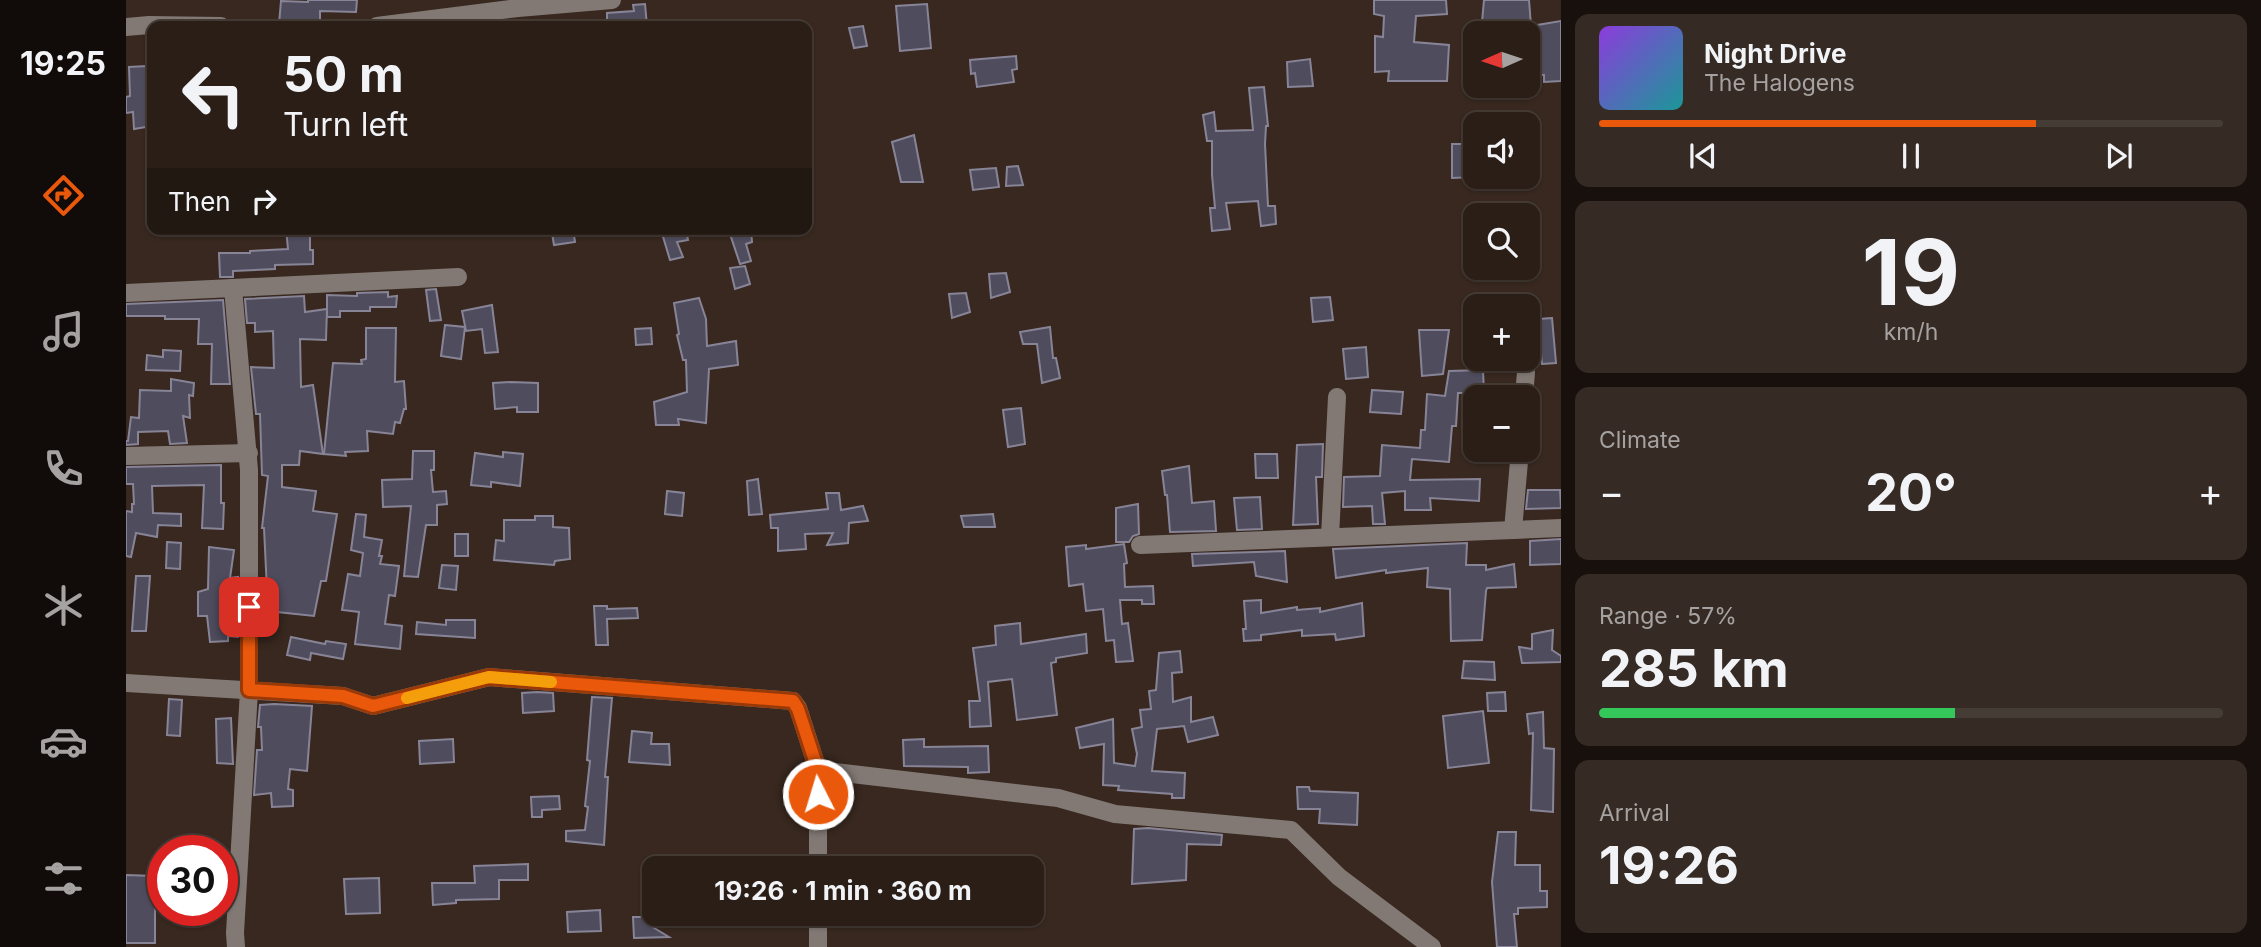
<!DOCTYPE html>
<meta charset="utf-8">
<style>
:root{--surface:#2a1e17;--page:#362b24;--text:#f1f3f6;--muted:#a5a2a1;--line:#463c36;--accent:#ea580c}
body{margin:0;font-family:Inter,sans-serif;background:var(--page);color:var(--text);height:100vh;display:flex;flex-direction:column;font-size:26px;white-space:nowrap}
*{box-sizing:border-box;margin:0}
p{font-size:23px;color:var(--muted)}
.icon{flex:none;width:38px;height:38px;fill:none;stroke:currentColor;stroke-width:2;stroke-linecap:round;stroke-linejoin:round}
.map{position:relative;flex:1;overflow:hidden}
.panel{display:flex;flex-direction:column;gap:14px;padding:14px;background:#17100d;width:700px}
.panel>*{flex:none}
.top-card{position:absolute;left:21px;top:21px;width:665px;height:214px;border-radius:14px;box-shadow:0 2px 5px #0004,0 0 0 2px var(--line);background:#2a1e17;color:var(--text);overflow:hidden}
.needle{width:46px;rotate:267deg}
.buttons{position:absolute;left:1337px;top:21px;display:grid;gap:14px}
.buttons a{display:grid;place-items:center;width:77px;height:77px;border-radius:14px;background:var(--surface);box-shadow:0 2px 5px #0004,0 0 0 2px var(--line);font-size:35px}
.speed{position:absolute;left:21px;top:835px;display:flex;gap:14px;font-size:35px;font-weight:700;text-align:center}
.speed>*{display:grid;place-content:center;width:91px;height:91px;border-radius:50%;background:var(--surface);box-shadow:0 2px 5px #0004,0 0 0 2px var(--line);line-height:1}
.speed .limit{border:10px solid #d22;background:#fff;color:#111}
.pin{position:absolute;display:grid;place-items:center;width:60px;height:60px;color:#fff;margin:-30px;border-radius:14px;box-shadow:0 4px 10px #0006}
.me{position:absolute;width:77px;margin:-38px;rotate:355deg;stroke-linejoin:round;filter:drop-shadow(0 0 5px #0008)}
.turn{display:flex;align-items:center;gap:24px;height:147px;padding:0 21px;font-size:32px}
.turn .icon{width:91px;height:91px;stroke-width:2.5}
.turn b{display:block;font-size:49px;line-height:60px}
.then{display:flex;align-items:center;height:66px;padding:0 21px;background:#0003;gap:14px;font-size:26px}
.big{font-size:52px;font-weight:700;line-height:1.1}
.panel .tile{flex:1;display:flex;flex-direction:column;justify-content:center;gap:10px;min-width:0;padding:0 24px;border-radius:14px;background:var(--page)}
.panel .dial{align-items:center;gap:0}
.dial b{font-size:91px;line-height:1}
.song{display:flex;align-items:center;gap:21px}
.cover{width:84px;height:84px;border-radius:10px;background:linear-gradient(135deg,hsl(270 70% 55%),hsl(180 70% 35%))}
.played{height:7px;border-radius:4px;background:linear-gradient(90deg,var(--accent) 70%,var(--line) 70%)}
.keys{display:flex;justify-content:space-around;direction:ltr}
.heat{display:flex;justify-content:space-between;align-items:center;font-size:38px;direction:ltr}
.charge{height:10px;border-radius:5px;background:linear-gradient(90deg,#34c759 57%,var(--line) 0)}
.trip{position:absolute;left:516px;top:856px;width:402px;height:70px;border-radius:14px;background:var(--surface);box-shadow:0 2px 5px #0004,0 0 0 2px var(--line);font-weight:700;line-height:70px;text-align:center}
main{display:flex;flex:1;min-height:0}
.menu{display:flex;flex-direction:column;width:126px;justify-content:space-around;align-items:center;background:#110c09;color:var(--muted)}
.menu .icon{width:49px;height:49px}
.menu .on{color:var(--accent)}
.menu b{font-size:32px;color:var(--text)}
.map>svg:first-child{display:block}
</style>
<main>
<nav class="menu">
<b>19:25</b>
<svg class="icon on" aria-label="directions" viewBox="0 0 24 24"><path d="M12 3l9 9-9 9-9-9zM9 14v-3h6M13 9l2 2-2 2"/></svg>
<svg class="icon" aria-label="music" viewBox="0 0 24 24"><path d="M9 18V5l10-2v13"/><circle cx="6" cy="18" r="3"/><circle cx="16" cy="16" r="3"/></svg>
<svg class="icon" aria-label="phone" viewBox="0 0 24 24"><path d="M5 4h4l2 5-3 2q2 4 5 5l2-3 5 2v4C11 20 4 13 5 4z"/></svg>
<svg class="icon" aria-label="climate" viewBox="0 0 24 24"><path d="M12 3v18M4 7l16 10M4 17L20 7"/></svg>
<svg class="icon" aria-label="car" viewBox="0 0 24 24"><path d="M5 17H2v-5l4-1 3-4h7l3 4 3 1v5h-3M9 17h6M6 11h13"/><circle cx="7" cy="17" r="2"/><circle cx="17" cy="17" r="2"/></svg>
<svg class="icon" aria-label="filters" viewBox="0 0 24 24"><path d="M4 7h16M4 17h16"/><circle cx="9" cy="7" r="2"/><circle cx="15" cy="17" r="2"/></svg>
</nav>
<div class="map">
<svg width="1435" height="947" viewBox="0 0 1435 947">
<rect width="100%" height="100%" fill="#38281f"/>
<g fill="#4f4c5d" stroke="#888497" stroke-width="2">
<polygon points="182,0 231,0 230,12 194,11 194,26 153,24 155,1 182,2"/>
<polygon points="1248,0 1320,0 1321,14 1290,16 1288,42 1323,45 1321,81 1262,81 1263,71 1249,72 1249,36 1257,37 1258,16 1248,14"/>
<polygon points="1358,0 1403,0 1405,26 1435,21 1435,81 1418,82 1418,75 1402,74 1402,33 1355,33"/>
<polygon points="519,4 521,26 481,26 481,13 508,11 507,5"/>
<polygon points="801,4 805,48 774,51 770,6"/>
<polygon points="737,26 741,46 728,48 723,28"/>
<polygon points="890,56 891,69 886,70 888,82 851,87 849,73 845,74 844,60"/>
<polygon points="1184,59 1187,86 1162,87 1161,62"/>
<polygon points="21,66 23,81 20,82 22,112 26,112 26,126 8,129 7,112 0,113 0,97 4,96 3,67"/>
<polygon points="1138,87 1142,126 1140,126 1139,144 1142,206 1149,206 1150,224 1135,226 1132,201 1100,203 1104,229 1086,231 1084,208 1089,208 1086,175 1086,141 1081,141 1077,115 1088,112 1090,131 1127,130 1123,88"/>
<polygon points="788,135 797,182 775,182 766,142"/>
<polygon points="1326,144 1343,144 1343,162 1349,162 1349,177 1326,178"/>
<polygon points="892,166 897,185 880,186 881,167"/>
<polygon points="870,168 873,187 847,190 844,170"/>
<polygon points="160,229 184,229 184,250 187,250 187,264 149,265 149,269 107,271 107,277 94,277 93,253 124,253 124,251 162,249"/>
<polygon points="447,229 449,242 428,245 426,233"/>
<polygon points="560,229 562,240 551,242 557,257 544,260 535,230"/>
<polygon points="625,230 626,242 620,244 625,261 614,264 604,234"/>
<polygon points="619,266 624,284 609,289 604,268"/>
<polygon points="880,273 884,292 865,298 863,274"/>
<polygon points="310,289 315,320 304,321 300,290"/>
<polygon points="262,292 262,297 271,296 270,307 244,307 244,311 214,311 214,317 201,317 201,295 231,296 231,293"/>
<polygon points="840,293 844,312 826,318 823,294"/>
<polygon points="178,296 179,312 201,309 200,340 174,339 175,387 187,385 197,454 174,451 173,465 156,465 156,487 190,491 187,511 211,514 200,581 195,581 188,616 142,611 138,528 136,528 142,476 136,475 134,414 130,414 125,367 148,368 147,331 129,332 129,323 121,323 119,299"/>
<polygon points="1204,297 1207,320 1187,322 1185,298"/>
<polygon points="573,298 580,319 581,346 610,341 612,365 583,369 580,423 552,419 553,425 530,425 528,402 561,392 560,360 557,360 551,335 553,334 548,303"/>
<polygon points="97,300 104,384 85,384 86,344 72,344 73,319 39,319 39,316 0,316 0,304"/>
<polygon points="366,305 372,352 359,353 356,329 340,331 336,311"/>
<polygon points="1426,318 1430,363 1416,364 1412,319"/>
<polygon points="319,325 339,327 335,359 315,356"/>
<polygon points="924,327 927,358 930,358 934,378 916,383 911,344 897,344 894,332"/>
<polygon points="240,328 270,328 269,382 278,381 280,409 278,409 274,423 269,422 267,434 241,431 242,451 219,452 220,456 198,454 207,363 236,364 235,360 240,359"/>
<polygon points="525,328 526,344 510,345 509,329"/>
<polygon points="1293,330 1323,330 1317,374 1296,376"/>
<polygon points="1240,347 1242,377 1220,379 1217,349"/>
<polygon points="37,350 55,351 54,371 20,370 21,355 37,357"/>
<polygon points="1357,370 1358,393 1332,393 1330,426 1326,426 1323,462 1286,459 1284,480 1354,479 1353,501 1304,498 1305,510 1279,510 1279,491 1256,493 1259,524 1247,524 1246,506 1217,507 1218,477 1254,476 1256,445 1294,448 1295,430 1299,430 1301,394 1319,396 1323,371"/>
<polygon points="45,379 68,383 67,396 63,395 64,418 57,416 61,443 44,444 42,431 12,432 12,444 0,445 0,441 2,441 5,417 13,418 14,390 45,391"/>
<polygon points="385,382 412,383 412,412 391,412 391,407 369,409 367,383"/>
<polygon points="1246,390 1277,392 1275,414 1244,412"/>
<polygon points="895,408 899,444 882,447 877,410"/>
<polygon points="1197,444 1196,477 1190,477 1192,524 1167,525 1171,445"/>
<polygon points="287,451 308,451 308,470 305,470 307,492 320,491 321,504 311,505 311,525 300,525 292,577 278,576 285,506 257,507 256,480 286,479"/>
<polygon points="377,452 397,454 394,486 365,482 365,487 345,485 349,453 377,457"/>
<polygon points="1129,454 1151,454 1152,478 1130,478"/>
<polygon points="95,465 95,503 98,503 97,529 76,528 78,485 26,486 27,513 55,514 55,526 32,525 31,537 10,533 5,557 0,556 0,511 6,512 6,504 8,504 7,484 0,484 0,467"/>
<polygon points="1063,466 1066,503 1088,501 1090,531 1044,532 1041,495 1039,495 1036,471"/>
<polygon points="632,479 636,514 623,515 621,481"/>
<polygon points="1402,490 1434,490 1435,508 1400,509"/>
<polygon points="541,491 558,493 556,516 539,514"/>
<polygon points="700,493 713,493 715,510 737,506 742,521 723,523 722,543 701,545 707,533 679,534 680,549 652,551 652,528 645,528 644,515 702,509"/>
<polygon points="1134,497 1136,529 1111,530 1108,498"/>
<polygon points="1012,504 1013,534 1007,536 1003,542 990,542 990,508"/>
<polygon points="230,514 240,515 238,537 256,540 253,556 256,556 254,564 273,566 269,596 263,595 259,624 276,626 274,649 229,644 233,612 216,610 222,574 234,576 237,553 225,550"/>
<polygon points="867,514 869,527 838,527 835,516"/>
<polygon points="409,516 427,516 427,527 443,528 444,559 429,561 428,565 368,560 370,540 378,541 378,520 409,520"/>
<rect x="329" y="534" width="13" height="22"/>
<polygon points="1435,539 1435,564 1404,565 1404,541"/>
<polygon points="41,542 55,543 54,569 40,568"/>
<polygon points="1341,543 1340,565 1360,565 1360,570 1388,564 1390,587 1361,588 1360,591 1356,640 1325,641 1324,589 1301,587 1302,568 1260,573 1260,570 1210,578 1207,549"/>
<polygon points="998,544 1001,563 998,564 999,587 1027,586 1028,604 1016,604 1016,600 994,600 996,624 1002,623 1007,661 990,662 988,640 980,641 977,609 960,611 957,584 943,586 940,547 960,545 960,549"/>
<polygon points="83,547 108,550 104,578 112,577 112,637 102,636 102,641 84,642 81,616 72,616 72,592 82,589"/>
<polygon points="1159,551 1161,582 1130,576 1128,562 1067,566 1066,554"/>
<polygon points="316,565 332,566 330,590 313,588"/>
<polygon points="10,576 24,576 20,631 6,631"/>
<polygon points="1135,600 1135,613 1171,607 1171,610 1194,608 1194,612 1236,603 1238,636 1210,640 1209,634 1176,636 1176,630 1135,635 1135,640 1118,641 1117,629 1120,629 1118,601"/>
<polygon points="468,606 481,606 481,609 511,608 512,618 481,619 482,645 470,645"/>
<polygon points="320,620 349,620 349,638 290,634 291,622 320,625"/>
<polygon points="894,623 895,644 960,634 961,653 930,658 930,662 925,663 931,715 891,720 886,679 862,682 865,726 844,727 843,701 854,701 847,648 870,645 869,626"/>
<polygon points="1427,630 1426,650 1435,656 1435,662 1396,663 1393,647 1406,649 1406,634"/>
<polygon points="165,637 199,644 200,641 220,644 217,659 185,653 184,660 161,655"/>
<polygon points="1054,651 1056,672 1046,673 1047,702 1065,697 1065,722 1087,717 1092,735 1062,742 1058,726 1031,729 1026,771 1059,773 1058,798 1046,798 1046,794 992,790 993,786 977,785 978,744 954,748 950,728 987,719 988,763 1009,766 1011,754 1006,729 1016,727 1014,710 1025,709 1023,691 1030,690 1033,653"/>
<polygon points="1338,661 1368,662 1369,680 1336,678"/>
<polygon points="411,692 427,693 428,711 397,713 396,693"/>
<polygon points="1379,692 1380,711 1362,711 1361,693"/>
<polygon points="466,697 486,698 479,777 482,777 478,845 440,841 440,831 459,830 462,807 459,806 464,761 461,760"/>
<polygon points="43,699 56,700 54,736 41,735"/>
<polygon points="148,704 186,706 181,771 164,769 162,789 167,790 167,806 146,807 145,793 128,795 131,750 136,750 135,727 132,727 134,705"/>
<polygon points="1357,711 1363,763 1322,768 1317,716"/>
<polygon points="1417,712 1418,748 1428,749 1427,812 1405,810 1407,733 1403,734 1401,714"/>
<polygon points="105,718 107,764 91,763 90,719"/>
<polygon points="506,731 526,733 525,744 543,744 544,765 503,762"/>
<polygon points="327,739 328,762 294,764 293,741"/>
<polygon points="798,739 798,747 862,746 863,772 842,773 842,767 778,766 777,740"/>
<polygon points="1171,787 1183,787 1184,791 1232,793 1231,825 1193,823 1194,809 1172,809"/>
<polygon points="433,796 434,809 416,810 416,817 406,817 405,797"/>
<polygon points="1022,828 1096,835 1095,845 1061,844 1060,880 1006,884 1008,829"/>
<polygon points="1372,832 1390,832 1389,865 1414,865 1414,891 1421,891 1421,907 1392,908 1392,914 1388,914 1391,947 1371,947 1366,882"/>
<polygon points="402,864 402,880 373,880 373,899 330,900 330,903 307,905 306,883 349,883 348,866"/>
<polygon points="0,875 29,876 29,943 0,943"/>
<polygon points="253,878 254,913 220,914 218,879"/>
<polygon points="474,910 475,931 442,932 441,912"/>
<polygon points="507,917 519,917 520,923 543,937 508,938"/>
</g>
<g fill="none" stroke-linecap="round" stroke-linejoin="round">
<g stroke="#827975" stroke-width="18">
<polyline points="251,26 392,8 486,0"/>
<polyline points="0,27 23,25 95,26"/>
<polyline points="107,288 332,277"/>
<polyline points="0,293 107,288 123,470 123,690 109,933 110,947"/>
<polyline points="1398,397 1400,372"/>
<polyline points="0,456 123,453"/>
<polyline points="1387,530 1394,450"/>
<polyline points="1204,537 1211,397"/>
<polyline points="1014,545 1435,528"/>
<polyline points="0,683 217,696 247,706 363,677 667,701 672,708 692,770 932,798 989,814 1165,830 1213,877 1306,947"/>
<polyline points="692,868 692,770"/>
<polyline points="692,947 692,914"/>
</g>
</g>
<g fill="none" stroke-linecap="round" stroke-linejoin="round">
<defs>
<polyline id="route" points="123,607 123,690 217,696 247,706 363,677 667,701 672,709 692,770 692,794"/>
</defs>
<use href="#route" stroke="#983908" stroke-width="18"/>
<use href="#route" stroke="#ea580c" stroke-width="12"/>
<polyline stroke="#f59e0b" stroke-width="12" points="281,698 363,677 425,682"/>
</g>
</svg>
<div class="buttons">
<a><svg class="needle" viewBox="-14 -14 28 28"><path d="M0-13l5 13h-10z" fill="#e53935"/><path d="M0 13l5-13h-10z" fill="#a5a2a1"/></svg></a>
<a><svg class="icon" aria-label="sound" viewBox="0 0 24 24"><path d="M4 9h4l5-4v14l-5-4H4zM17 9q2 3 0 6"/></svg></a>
<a><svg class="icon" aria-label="search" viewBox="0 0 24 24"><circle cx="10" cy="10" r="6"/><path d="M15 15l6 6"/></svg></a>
<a>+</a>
<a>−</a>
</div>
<div class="speed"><div class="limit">30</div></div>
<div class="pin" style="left:123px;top:607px;background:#d93025"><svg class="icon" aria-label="arrive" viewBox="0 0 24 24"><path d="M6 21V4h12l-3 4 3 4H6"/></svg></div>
<svg class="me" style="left:692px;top:794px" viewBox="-20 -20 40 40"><circle r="17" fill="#ea580c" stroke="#fff" stroke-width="3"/><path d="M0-11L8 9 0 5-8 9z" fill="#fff"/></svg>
<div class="trip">19:26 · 1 min · 360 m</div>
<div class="top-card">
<div class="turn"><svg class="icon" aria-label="left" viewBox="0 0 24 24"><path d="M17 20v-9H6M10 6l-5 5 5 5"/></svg><div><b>50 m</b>Turn left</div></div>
<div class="then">Then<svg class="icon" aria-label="right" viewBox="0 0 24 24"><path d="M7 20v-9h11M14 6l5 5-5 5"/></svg></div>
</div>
</div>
<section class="panel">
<div class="tile">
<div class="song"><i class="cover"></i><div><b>Night Drive</b><p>The Halogens</p></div></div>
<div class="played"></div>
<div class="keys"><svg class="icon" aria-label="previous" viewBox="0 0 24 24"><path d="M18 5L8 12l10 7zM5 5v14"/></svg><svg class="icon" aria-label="pause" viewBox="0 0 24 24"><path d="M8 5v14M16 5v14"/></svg><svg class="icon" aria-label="next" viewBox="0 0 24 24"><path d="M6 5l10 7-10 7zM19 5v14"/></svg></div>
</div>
<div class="tile dial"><b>19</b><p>km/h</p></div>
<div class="tile"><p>Climate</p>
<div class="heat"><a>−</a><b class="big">20°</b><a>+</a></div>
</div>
<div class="tile"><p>Range · 57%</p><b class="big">285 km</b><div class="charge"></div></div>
<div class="tile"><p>Arrival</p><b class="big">19:26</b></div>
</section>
</main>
